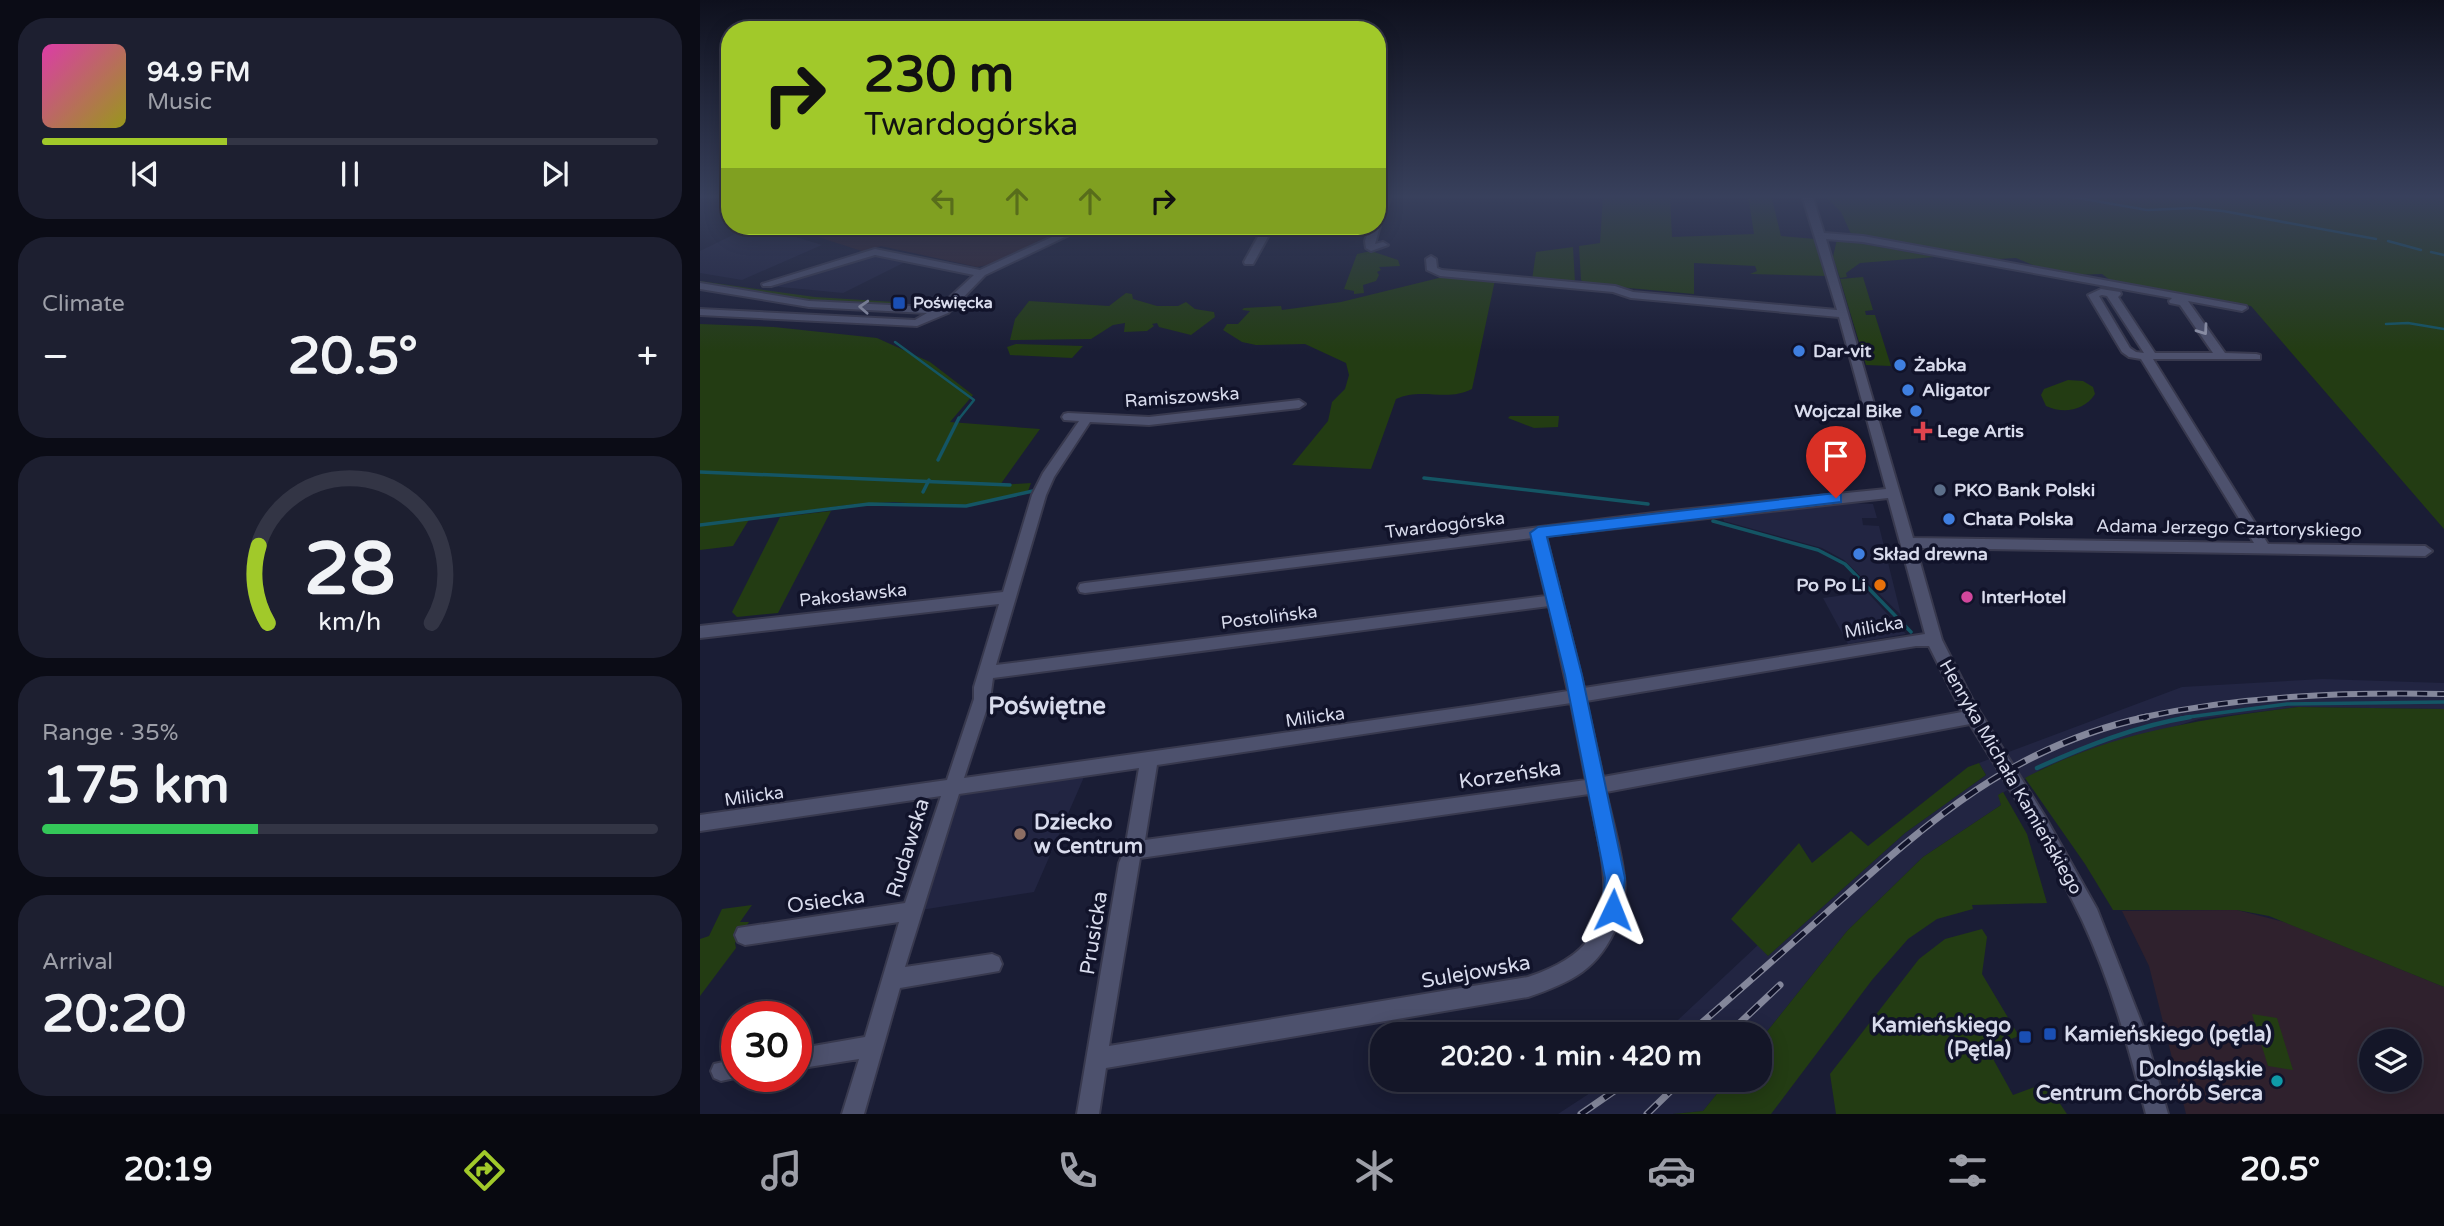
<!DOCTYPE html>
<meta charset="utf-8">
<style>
:root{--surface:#141628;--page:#1d1f30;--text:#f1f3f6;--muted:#9d9fa8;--line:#333545;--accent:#a1c92a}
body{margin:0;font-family:"Varela Round",sans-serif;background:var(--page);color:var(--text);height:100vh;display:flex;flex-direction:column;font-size:26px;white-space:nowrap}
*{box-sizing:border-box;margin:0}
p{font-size:23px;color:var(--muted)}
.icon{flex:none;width:38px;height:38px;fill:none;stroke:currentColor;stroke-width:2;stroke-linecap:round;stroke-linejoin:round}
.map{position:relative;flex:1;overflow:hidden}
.sheet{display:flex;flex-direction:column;gap:18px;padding:18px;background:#0b0c16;width:700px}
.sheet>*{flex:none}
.hud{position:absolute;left:21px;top:21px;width:665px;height:214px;border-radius:28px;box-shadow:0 4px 18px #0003,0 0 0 2px var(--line);background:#a1c92a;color:#111;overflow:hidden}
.buttons{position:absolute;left:1659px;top:1029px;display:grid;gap:14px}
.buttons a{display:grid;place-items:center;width:63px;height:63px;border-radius:50%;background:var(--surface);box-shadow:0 4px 18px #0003,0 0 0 2px var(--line);font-size:35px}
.speed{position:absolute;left:21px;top:1001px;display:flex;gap:14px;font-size:35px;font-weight:700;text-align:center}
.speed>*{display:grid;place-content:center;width:91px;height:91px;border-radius:50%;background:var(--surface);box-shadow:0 4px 18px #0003,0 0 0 2px var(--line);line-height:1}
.speed .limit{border:10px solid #d22;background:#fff;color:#111}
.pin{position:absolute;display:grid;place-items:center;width:60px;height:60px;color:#fff;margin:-72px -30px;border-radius:50% 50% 50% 0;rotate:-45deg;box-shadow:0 0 7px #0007}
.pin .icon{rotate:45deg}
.me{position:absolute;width:77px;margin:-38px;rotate:2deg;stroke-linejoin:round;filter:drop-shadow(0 0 5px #0008)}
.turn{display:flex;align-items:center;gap:24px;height:147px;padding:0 28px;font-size:32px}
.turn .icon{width:91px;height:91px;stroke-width:2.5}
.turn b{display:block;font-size:49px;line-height:60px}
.lanes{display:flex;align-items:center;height:66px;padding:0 28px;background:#0003;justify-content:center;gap:35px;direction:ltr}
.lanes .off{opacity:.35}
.big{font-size:52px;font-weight:700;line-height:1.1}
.sheet .card{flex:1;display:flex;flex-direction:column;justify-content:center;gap:10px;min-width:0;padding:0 24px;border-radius:28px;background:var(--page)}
.sheet .dial{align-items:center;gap:0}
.dial svg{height:182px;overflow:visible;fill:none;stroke:var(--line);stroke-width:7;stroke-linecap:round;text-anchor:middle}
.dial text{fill:var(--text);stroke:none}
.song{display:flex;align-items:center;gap:21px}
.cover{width:84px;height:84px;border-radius:10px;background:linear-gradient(135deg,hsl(320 70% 55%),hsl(60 70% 35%))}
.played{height:7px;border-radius:4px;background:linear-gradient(90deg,var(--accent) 30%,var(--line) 30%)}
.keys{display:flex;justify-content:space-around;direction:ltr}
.heat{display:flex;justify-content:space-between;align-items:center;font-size:38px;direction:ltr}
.charge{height:10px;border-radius:5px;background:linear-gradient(90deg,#34c759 35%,var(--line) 0)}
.trip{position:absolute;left:670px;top:1022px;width:402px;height:70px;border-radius:28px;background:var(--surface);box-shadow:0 4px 18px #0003,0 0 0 2px var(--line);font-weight:700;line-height:70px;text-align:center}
.dock{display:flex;height:112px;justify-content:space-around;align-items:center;background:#080910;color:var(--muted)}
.dock .icon{width:49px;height:49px}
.dock .current{color:var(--accent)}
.dock b{font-size:32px;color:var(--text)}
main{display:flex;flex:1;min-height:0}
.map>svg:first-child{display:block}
</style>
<main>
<section class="sheet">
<div class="card">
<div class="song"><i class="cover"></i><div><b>94.9 FM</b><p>Music</p></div></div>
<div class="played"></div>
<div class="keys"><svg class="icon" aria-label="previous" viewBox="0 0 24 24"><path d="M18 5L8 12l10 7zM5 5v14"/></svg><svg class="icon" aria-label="pause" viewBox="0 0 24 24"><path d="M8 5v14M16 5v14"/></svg><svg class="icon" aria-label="next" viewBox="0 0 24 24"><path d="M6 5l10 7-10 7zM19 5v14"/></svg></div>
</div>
<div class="card"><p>Climate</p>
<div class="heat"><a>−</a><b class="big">20.5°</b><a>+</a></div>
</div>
<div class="card dial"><svg viewBox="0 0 100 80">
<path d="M14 69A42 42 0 1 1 86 69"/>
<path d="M14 69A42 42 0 0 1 10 35" stroke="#a1c92a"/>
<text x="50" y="56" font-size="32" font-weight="700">28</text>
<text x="50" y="72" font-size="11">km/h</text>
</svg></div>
<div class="card"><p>Range · 35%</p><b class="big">175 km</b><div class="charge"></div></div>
<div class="card"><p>Arrival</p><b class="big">20:20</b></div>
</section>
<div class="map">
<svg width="1744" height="1114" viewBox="0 0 1744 1114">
<rect width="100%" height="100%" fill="#1a1d35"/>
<g fill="#222542">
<polygon points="51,226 60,226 122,245 42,280 0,273 0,251"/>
<polygon points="172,256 205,262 143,293 70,286"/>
<polygon points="1151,503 1173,504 1177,518 1162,518 1163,525 1179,526 1201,615 1144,560 1122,548 1024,521 1023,518"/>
<polygon points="1167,592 1206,634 1148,644 1123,598"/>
<polygon points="1622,679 1744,683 1744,709 1598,707 1499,719 1344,768 1299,795 1301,805 1223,857 1147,931 1061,1039 1060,1034 963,1034 1058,945 1068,956 1205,833 1286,775 1279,763 1482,687"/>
<polygon points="384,777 334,892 221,910 256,795"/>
<polygon points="910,1080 1028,1080 1003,1111 973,1114 858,1114"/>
</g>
<g fill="#2f212d" fill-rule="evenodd">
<polygon points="134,226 375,226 294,264 277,267 181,246 165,252 115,236"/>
<path d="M1537 910 1584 922 1744 987V1114H1486L1449 966 1422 911ZM1671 1041H1710V1080H1671Z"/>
</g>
<g fill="#233c13">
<polygon points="903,195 970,195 972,237 1054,234 1048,195 1071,195 1081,236 1115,239 1126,276 1050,274 1057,271 1055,266 994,263 994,294 885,284 881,280 879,246 900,243"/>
<polygon points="1124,195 1744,195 1744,529 1551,306 1414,283 1402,274 1369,275 1347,271 1316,258 1280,260 1151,234 1141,212"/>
<polygon points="1137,239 1235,257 1160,263 1146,273 1147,277 1140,278 1133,257"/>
<polygon points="873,247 875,282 870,284 832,280 836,252"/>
<polygon points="671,251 698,260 700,266 679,267 681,270 677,272 679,275 676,281 663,285 664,293 654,294 654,291 644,289 657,254"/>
<path d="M747 276 795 280 772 389C748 402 721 387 696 399L671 469 592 465 628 421 632 402 645 389 649 375 646 363 605 344 556 345 542 342 523 330 527 324H538L550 311 542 310 544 308 581 306 582 310 641 302Z"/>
<polygon points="1163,277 1173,310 1165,311 1166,315 1175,315 1191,366 1166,365 1140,279"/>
<path d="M0 281 115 297 195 302C166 315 37 290 0 284Z"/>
<polygon points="426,293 432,294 433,299 457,306 478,306 486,302 495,309 514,312 515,317 491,335 459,327 457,323 452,324 454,326 447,331 424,332 425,323 413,325 391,339 310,340 315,319 329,301 409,306"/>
<polygon points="0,324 74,327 177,338 230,362 273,395 250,422 340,429 300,485 331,483 328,491 273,504 247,506 194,502 156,504 50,518 33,546 0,550"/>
<polygon points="316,344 383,346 372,358 310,355 307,347"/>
<path d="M1368 380 1383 381 1393 387 1395 394C1384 411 1363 414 1346 406L1341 395 1344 389Z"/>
<polygon points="810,416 859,416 858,427 834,428 808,418"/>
<polygon points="131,511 78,613 37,617 32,612 80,517"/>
<path d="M1598 707 1744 709V987L1569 916 1537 910H1413L1385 864 1325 778C1411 732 1503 719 1598 707Z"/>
<polygon points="1279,763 1286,775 1205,833 1068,956 1031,919 1099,843 1112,863 1151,831 1168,846 1268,767"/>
<polygon points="1303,792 1327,834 1347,903 1272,905 1273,909 1237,919 1208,939 1172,980 1071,1114 973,1114 1003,1111 1028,1080 1060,1080 1061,1039 1147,931 1223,857 1301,805 1298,795"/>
<polygon points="52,905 40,922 49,922 35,943 36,948 0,996 0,939 9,936 22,909"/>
<polygon points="1282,929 1287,937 1282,974 1319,1036 1287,1048 1313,1095 1346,1083 1367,1114 1136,1114 1130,1074 1219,959 1245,939"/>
<polygon points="1552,1014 1577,1018 1593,1070 1568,1066"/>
</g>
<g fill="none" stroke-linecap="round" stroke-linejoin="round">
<g stroke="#145564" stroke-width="2.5">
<polyline points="1361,195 1447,210 1492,208 1523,211 1676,239"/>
<polyline points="1688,241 1721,250"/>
<polyline points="1731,252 1744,255"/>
<polyline points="1686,324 1708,323 1744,329"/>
<polyline points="195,342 274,400 258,420"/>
</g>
<g stroke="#145564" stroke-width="3.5">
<polyline points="238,460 259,418"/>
<polyline points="0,472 310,485"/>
<polyline points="724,478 948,504"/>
<polyline points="223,492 229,480"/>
<polyline points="1013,521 1118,550 1145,564 1211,632"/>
<polyline points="0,525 169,504 266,506 333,491"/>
<polyline points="1481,718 1587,704 1744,702"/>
</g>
<path stroke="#145564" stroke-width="4.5" d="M1337 768C1386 746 1436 726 1490 717"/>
<defs>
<g id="minor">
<polygon points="681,195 691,195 682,221 677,224 680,226 675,244 683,242 688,245 671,251 666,248 665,241 670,226 677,226 677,207"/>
<path d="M1102 195H1112L1124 233 1163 236 1546 306 1547 308 1542 311 1488 301 1525 353 1556 354 1560 355V359H1453L1568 544 1725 546 1732 551 1725 556 1216 548 1242 640 1273 701 1344 815 1397 909 1442 1024 1468 1114H1446C1429 1049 1411 982 1382 920 1350 852 1309 788 1270 724L906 792C912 820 921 849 924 877 926 892 922 911 917 925 899 969 872 982 828 997L406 1068 399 1114H377L419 863 425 849 439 768 259 794 205 967 292 954 299 957 302 964 299 971 200 988 164 1114H142L159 1059 96 1069V1049L165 1037 199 922 45 945 38 942 35 935 38 928 205 903 241 796 0 831V815L247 780 274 699V687L299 604 0 638V626L303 592 332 495 343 473 379 421 364 420 362 417 364 414 368 413 449 417 599 400 605 404 599 408 449 425 390 422 354 477 346 495 296 665 846 596 832 538 385 593 380 592 378 588 380 584 385 583 962 512 1186 489 1139 317 931 298 913 292 740 276 727 270 726 259 731 256 736 259 737 268 742 270 915 286 933 292 1137 310ZM1126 239 1163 242 1472 298 1469 301 1470 303 1480 305 1513 353H1455L1418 297 1421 294 1420 292 1401 289 1388 295 1422 352 1429 357 1441 359 1554 543 1213 538ZM1402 295 1407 296 1444 353 1436 352 1430 348 1399 296ZM1188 498 1225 634 884 688 846 536ZM849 606 868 691 773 706 264 778 290 699 293 678ZM1216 646H1229L1262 712 903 777 886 701ZM871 703 886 780 445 840 457 765ZM889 794C906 877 930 944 828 977L409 1046 440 858Z"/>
<polygon points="376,226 388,226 285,275 248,313 217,326 0,315 0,309 215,320 227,313 109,307 0,289 0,283 109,301 231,307 236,310 274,275 175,255 71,286 63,286 62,284 175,249 280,270"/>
<polygon points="564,226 574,226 553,264 545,264 544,262"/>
<polygon points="37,1059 37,1076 44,1076 21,1081 14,1078 11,1071 14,1064"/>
</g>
</defs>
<use href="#minor" stroke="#38394e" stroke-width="4"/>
<use href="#minor" fill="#4d516d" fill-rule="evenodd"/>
<defs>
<path id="rail-far1" d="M1439 718C1540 696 1640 692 1744 694"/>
<g id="rail">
<path d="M989 1034C1037 992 1085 950 1133 907 1230 820 1314 745 1447 717"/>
<polyline points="1028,1034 1080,985"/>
<polyline points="881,1114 930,1080"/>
<polyline points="947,1114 982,1080"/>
</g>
</defs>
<use href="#rail-far1" stroke="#84879b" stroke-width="6"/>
<use href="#rail" stroke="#84879b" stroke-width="7"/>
<use href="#rail-far1" stroke="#11132a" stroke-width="3.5" stroke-dasharray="10" stroke-linecap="butt"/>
<use href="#rail" stroke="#11132a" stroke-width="4.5" stroke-dasharray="14" stroke-linecap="butt"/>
</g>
<defs><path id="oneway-chevron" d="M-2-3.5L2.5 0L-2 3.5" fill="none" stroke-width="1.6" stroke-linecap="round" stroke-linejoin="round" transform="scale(1.75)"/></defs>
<g stroke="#9296ac">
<use href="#oneway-chevron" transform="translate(164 307) rotate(-177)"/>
<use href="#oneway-chevron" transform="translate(1503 330) rotate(55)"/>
</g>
<linearGradient id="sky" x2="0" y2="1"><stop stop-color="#0e101d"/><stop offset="0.56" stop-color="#38405c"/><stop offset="1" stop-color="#38405c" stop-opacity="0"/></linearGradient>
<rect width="1744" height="351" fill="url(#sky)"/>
<polygon fill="#1a73e8" stroke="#114b97" stroke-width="2" points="1136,493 1141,495 1141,502 847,537 882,675 925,878 921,917 913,920 906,917 902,910 905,878 865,675 830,533 838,527"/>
<g fill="#1a4fb4" stroke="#11132a" stroke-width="2.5">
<rect x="192" y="296" width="14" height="14" rx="3.5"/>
<rect x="1343" y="1027" width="14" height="14" rx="3.5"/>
<rect x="1318" y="1030" width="14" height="14" rx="3.5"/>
</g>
<g fill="#3f7fe0" stroke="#11132a" stroke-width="2.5">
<circle cx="1099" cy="351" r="7"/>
<circle cx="1200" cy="365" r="7"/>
<circle cx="1208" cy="390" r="7"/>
<circle cx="1216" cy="411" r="7"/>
<circle cx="1249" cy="519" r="7"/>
<circle cx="1159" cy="554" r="7"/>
</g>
<path fill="#e0444e" stroke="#11132a" stroke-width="2.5" d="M1219.5 420.5h7v7h7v7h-7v7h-7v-7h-7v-7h7z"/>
<circle fill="#5c6f8a" stroke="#11132a" stroke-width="2.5" cx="1240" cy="490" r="7"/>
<circle fill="#e8710a" stroke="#11132a" stroke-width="2.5" cx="1180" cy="585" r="7"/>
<circle fill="#d1479c" stroke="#11132a" stroke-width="2.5" cx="1267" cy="597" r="7"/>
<circle fill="#8d6e63" stroke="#11132a" stroke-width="2.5" cx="320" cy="834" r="7"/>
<circle fill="#0f9aa8" stroke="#11132a" stroke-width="2.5" cx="1577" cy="1081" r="7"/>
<g text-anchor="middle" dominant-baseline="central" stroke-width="7" stroke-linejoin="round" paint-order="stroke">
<g font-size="16" font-weight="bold" fill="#d8dbec" stroke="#11132a" text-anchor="start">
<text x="213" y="303">Poświęcka</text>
</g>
<g font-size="18" font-weight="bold" fill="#d8dbec" stroke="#11132a" text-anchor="start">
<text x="1113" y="351">Dar-vit</text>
<text x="1214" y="365">Żabka</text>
<text x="1222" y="390">Aligator</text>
<text x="1202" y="411" text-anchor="end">Wojczal Bike</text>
<text x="1237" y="431">Lege Artis</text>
<text x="1254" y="490">PKO Bank Polski</text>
<text x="1263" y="519">Chata Polska</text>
<text x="1173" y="554">Skład drewna</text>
<text x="1166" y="585" text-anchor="end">Po Po Li</text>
<text x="1281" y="597">InterHotel</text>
</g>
<g font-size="18" fill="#d8dbec" stroke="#11132a">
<text transform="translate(482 397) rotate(-4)">Ramiszowska</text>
<text transform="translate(745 525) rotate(-7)">Twardogórska</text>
<text transform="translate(1529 528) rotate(1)">Adama Jerzego Czartoryskiego</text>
<text transform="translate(153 595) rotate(-6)">Pakosławska</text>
<text transform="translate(569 617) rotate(-7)">Postolińska</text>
<text transform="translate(1174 627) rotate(-10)">Milicka</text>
<text transform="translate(615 717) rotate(-8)">Milicka</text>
<text transform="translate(1311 777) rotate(60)">Henryka Michała Kamieńskiego</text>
<text transform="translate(54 796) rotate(-8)">Milicka</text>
</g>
<g font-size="21" fill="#d8dbec" stroke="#11132a">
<text transform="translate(810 775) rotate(-8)">Korzeńska</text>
<text transform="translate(208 848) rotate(-73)">Rudawska</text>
<text transform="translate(126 901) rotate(-8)">Osiecka</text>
<text transform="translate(394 933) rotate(-81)">Prusicka</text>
<text transform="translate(776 972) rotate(-10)">Sulejowska</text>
</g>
<g font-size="21" font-weight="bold" fill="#d8dbec" stroke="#11132a" text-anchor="start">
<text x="334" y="822">Dziecko<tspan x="334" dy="24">w Centrum</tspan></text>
<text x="1311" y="1025" text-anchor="end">Kamieńskiego<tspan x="1311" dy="24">(Pętla)</tspan></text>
<text x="1364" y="1034">Kamieńskiego (pętla)</text>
<text x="1563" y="1069" text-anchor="end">Dolnośląskie<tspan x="1563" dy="24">Centrum Chorób Serca</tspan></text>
</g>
<g font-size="24" font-weight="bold" fill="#d8dbec" stroke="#11132a">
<text x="347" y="706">Poświętne</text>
</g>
</g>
</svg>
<div class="buttons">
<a><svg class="icon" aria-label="layers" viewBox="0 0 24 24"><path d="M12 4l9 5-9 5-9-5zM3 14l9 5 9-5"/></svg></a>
</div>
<div class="speed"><div class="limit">30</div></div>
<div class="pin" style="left:1136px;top:498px;background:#d93025"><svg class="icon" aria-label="arrive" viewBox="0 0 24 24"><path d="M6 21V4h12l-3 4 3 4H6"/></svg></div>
<svg class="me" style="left:913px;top:910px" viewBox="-20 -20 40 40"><path d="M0-17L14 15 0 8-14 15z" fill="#1a73e8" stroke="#fff" stroke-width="4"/></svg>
<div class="trip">20:20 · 1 min · 420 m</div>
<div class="hud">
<div class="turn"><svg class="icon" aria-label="right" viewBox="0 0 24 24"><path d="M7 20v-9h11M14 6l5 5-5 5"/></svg><div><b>230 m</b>Twardogórska</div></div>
<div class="lanes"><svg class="icon off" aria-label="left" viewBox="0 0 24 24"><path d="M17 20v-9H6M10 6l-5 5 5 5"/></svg><svg class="icon off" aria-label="ahead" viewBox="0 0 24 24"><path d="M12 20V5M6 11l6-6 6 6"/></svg><svg class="icon off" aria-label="ahead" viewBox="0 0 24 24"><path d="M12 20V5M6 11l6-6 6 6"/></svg><svg class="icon" aria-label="right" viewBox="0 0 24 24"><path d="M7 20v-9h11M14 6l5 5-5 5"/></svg></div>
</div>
</div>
</main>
<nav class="dock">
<b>20:19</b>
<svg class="icon current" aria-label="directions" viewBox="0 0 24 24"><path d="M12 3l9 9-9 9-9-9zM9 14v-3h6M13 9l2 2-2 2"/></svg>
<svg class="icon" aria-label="music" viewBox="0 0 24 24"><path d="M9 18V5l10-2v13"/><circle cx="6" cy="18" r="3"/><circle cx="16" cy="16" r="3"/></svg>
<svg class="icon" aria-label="phone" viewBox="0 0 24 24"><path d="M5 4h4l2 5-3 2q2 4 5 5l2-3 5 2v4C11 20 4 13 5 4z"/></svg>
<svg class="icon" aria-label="climate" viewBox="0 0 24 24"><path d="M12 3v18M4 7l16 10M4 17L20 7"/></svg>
<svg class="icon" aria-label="car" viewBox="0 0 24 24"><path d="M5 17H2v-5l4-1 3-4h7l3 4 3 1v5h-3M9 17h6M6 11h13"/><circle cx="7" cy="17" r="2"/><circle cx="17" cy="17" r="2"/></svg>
<svg class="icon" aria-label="filters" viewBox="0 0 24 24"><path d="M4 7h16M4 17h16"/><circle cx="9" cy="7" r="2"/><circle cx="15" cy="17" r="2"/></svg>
<b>20.5°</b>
</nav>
